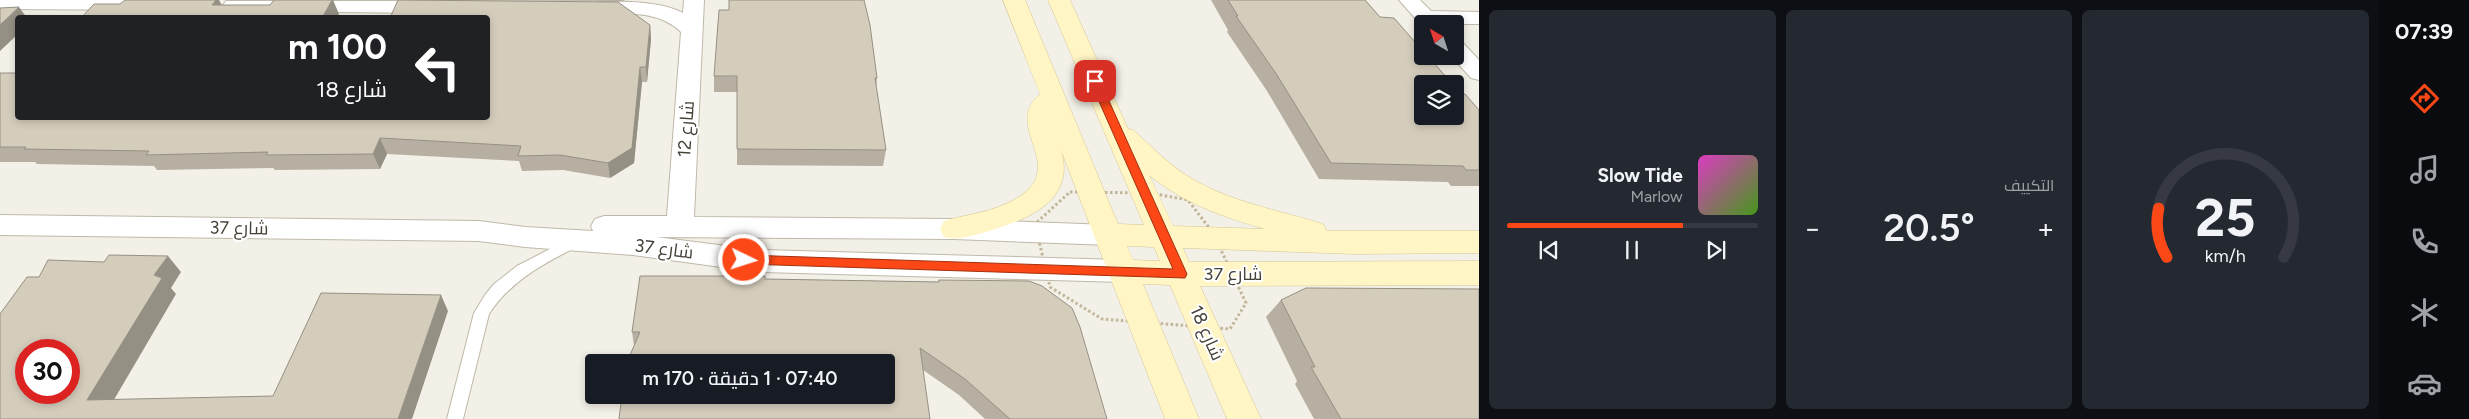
<!DOCTYPE html>
<html lang="ar">
<meta charset="utf-8">
<style>
:root{--surface:#171b24;--page:#242831;--text:#f1f3f6;--muted:#9ea1a6;--line:#363941;--accent:#fb4816}
body{margin:0;font-family:Figtree,Cairo,sans-serif;background:var(--page);color:var(--text);direction:rtl;height:100vh;display:flex;flex-direction:column;font-size:19px;white-space:nowrap}
*{box-sizing:border-box;margin:0}
p{font-size:16px;color:var(--muted)}
.icon{flex:none;width:28px;height:28px;fill:none;stroke:currentColor;stroke-width:2;stroke-linecap:round;stroke-linejoin:round}
.map{position:relative;flex:1;overflow:hidden;direction:ltr}
.sheet{display:flex;flex-direction:column;gap:10px;padding:10px;background:#0d0f14;width:900px}
.sheet>*{flex:none}
.banner{position:absolute;left:15px;top:15px;width:475px;height:105px;border-radius:5px;box-shadow:0 2px 8px #0003;direction:rtl;background:#202124;color:#fff;overflow:hidden}
.needle{width:32px;rotate:321deg}
.buttons{position:absolute;left:1414px;top:15px;display:grid;gap:10px}
.buttons a{display:grid;place-items:center;width:50px;height:50px;border-radius:5px;background:var(--surface);box-shadow:0 2px 8px #0003;font-size:25px}
.speed{position:absolute;left:15px;top:339px;display:flex;gap:10px;font-size:25px;font-weight:700;text-align:center}
.speed>*{display:grid;place-content:center;width:65px;height:65px;border-radius:50%;background:var(--surface);box-shadow:0 2px 8px #0003;line-height:1}
.speed .limit{border:8px solid #d22;background:#fff;color:#111}
.pin{position:absolute;display:grid;place-items:center;width:42px;height:42px;color:#fff;margin:-21px;border-radius:10px;box-shadow:0 2px 8px #0006}
.me{position:absolute;width:55px;margin:-28px;rotate:94deg;stroke-linejoin:round;filter:drop-shadow(0 0 4px #0008)}
.turn{display:flex;align-items:center;gap:18px;height:105px;padding:0 20px;font-size:22px}
.turn .icon{width:65px;height:65px;stroke-width:2.5}
.turn b{display:block;font-size:35px;line-height:42px}
.big{font-size:38px;font-weight:600;line-height:1.1}
.sheet .tile{flex:1;display:flex;flex-direction:column;justify-content:center;gap:8px;min-width:0;padding:0 18px;border-radius:8px;background:var(--page)}
.sheet .dial{align-items:center;gap:0}
.dial svg{height:130px;overflow:visible;fill:none;stroke:var(--line);stroke-width:7;stroke-linecap:round;text-anchor:middle}
.dial text{fill:var(--text);stroke:none}
.song{display:flex;align-items:center;gap:15px}
.cover{width:60px;height:60px;border-radius:8px;background:linear-gradient(135deg,hsl(310 70% 55%),hsl(100 70% 35%))}
.played{height:5px;border-radius:2px;background:linear-gradient(90deg,var(--accent) 70%,var(--line) 70%)}
.keys{display:flex;justify-content:space-around;direction:ltr}
.heat{display:flex;justify-content:space-between;align-items:center;font-size:28px;direction:ltr}
.sheet .tiles{flex:1;display:grid;gap:10px;grid-template-columns:repeat(3,1fr)}
.trip{position:absolute;left:585px;top:354px;width:310px;height:50px;border-radius:5px;background:var(--surface);box-shadow:0 2px 8px #0003;font-weight:600;line-height:50px;text-align:center;direction:rtl}
main{display:flex;flex:1;min-height:0}
.tabs{display:flex;flex-direction:column;width:90px;justify-content:space-around;align-items:center;background:#090b0e;color:var(--muted)}
.tabs .icon{width:35px;height:35px}
.tabs .selected{color:var(--accent)}
.tabs b{font-size:22px;color:var(--text)}
.map>svg:first-child{display:block}
</style>
<main>
<nav class="tabs">
<b>07:39</b>
<svg class="icon selected" aria-label="directions" viewBox="0 0 24 24"><path d="M12 3l9 9-9 9-9-9zM9 14v-3h6M13 9l2 2-2 2"/></svg>
<svg class="icon" aria-label="music" viewBox="0 0 24 24"><path d="M9 18V5l10-2v13"/><circle cx="6" cy="18" r="3"/><circle cx="16" cy="16" r="3"/></svg>
<svg class="icon" aria-label="phone" viewBox="0 0 24 24"><path d="M5 4h4l2 5-3 2q2 4 5 5l2-3 5 2v4C11 20 4 13 5 4z"/></svg>
<svg class="icon" aria-label="climate" viewBox="0 0 24 24"><path d="M12 3v18M4 7l16 10M4 17L20 7"/></svg>
<svg class="icon" aria-label="car" viewBox="0 0 24 24"><path d="M5 17H2v-5l4-1 3-4h7l3 4 3 1v5h-3M9 17h6M6 11h13"/><circle cx="7" cy="17" r="2"/><circle cx="17" cy="17" r="2"/></svg>
</nav>
<section class="sheet">
<div class="tiles">
<div class="tile dial"><svg viewBox="0 0 100 80">
<path d="M14 69A42 42 0 1 1 86 69"/>
<path d="M14 69A42 42 0 0 1 9 39" stroke="#fb4816"/>
<text x="50" y="56" font-size="32" font-weight="700">25</text>
<text x="50" y="72" font-size="11">km/h</text>
</svg></div>
<div class="tile"><p>التكييف</p>
<div class="heat"><a>−</a><b class="big">20.5°</b><a>+</a></div>
</div>
<div class="tile">
<div class="song"><i class="cover"></i><div><b>Slow Tide</b><p>Marlow</p></div></div>
<div class="played"></div>
<div class="keys"><svg class="icon" aria-label="previous" viewBox="0 0 24 24"><path d="M18 5L8 12l10 7zM5 5v14"/></svg><svg class="icon" aria-label="pause" viewBox="0 0 24 24"><path d="M8 5v14M16 5v14"/></svg><svg class="icon" aria-label="next" viewBox="0 0 24 24"><path d="M6 5l10 7-10 7zM19 5v14"/></svg></div>
</div>
</div>
</section>
<div class="map">
<svg width="1479" height="419" viewBox="0 0 1479 419">
<rect width="100%" height="100%" fill="#f3f0e7"/>
<g fill="none" stroke-linecap="round" stroke-linejoin="round">
<defs>
<path id="lane" d="M575 236 580 237 582 241 580 245C545 263 511 280 489 314L463 419H447L474 313 485 295 494 284 517 266Z"/>
<g id="street">
<polygon points="0,0 163,0 166,4 163,8 156,10 0,9"/>
<path d="M684 0H704L694 217 954 219 1109 225 1119 228 1122 235 1119 242 1109 245 954 239 656 237 758 250 1123 260 1133 263 1137 271 1133 279 1123 282 758 272 633 255 525 247 479 241 0 235V215L479 221 525 227 593 231 591 226 595 219 604 216H667L681 32C657 9 623 14 593 14L586 12 583 8 586 4C611 0 660 0 683 13Z"/>
<polygon points="1399,0 1420,0 1431,11 1479,12 1479,24 1422,24 1422,26"/>
<polygon points="226,1 431,1 438,3 441,7 438,11 431,13 233,11 226,9 223,5"/>
<polygon points="1455,41 1463,43 1479,60 1479,80 1471,78 1451,56 1455,56"/>
</g>
<path id="secondary" d="M1003 0H1025L1118 224 1144 225 1048 0H1070L1128 129 1133 130C1151 146 1168 164 1189 177 1230 202 1278 210 1323 224L1327 231H1479V253L1355 254 1183 248 1189 262 1479 261V285L1200 286 1261 419H1227L1170 285 1143 284 1199 419H1165L1061 150C1076 200 1029 219 989 231 974 235 959 241 944 237L940 229 944 221C968 214 995 212 1017 198 1070 166 1001 127 1040 94ZM1149 175C1183 203 1223 217 1265 229L1173 226ZM1127 246 1154 247 1160 261 1133 260Z"/>
</defs>
<use href="#lane" stroke="#bfb9a9" stroke-width="2"/>
<use href="#street" stroke="#bfb9a9" stroke-width="2"/>
<use href="#secondary" stroke="#d4c796" stroke-width="1"/>
<polygon stroke="#c1b69a" stroke-width="3" stroke-dasharray="2.5 2.5" stroke-linecap="butt" points="1070,192 1150,193 1188,200 1213,233 1246,303 1230,329 1102,319 1050,287 1035,224"/>
<use href="#lane" fill="#fff" fill-rule="evenodd"/>
<use href="#street" fill="#fff" fill-rule="evenodd"/>
<use href="#secondary" fill="#fff5c5" fill-rule="evenodd"/>
</g>
<g fill="#b7b0a2">
<polygon points="398,0 625,0 623,1 425,0 650,25 651,39 647,82 642,82 634,163 610,178 563,170 522,171 519,161 387,154 380,169 275,170 273,168 157,170 154,166 37,164 35,162 0,162 0,73 488,118"/>
<polygon points="1211,0 1365,0 1380,17 1461,94 1479,110 1479,186 1451,186 1448,182 1319,179 1267,91 1227,32 1228,30"/>
<polygon points="714,76 877,78 876,87 886,150 883,166 737,165 737,92 714,92"/>
<polygon points="765,279 938,282 939,280 1107,419 985,419 959,395 923,370 634,346 632,332"/>
<polygon points="1281,300 1479,419 1314,419 1295,384 1297,381 1266,317"/>
</g>
<g fill="#959084">
<polygon points="216,0 219,0 226,13 212,5"/>
<polygon points="332,0 333,0 339,14 337,18 322,18"/>
<polygon points="19,7 27,18 18,18 18,34 0,51 0,25"/>
<polygon points="650,25 651,39 647,82 646,67"/>
<polygon points="640,67 642,82 634,163 610,178 608,163"/>
<polygon points="380,138 387,154 380,169 373,154"/>
<polygon points="168,256 181,272 171,288 176,294 105,415 87,400 154,275"/>
<polygon points="441,295 448,311 412,419 398,419"/>
</g>
<g fill="#d5cdbc" stroke="#959084" fill-rule="evenodd">
<polygon points="125,0 216,0 212,5 270,5 274,0 332,0 322,18 81,18 94,4 120,4"/>
<polygon points="398,0 618,2 650,25 646,67 640,67 632,148 608,163 560,155 518,156 521,146 380,138 373,154 266,155 268,152 146,155 149,151 24,149 26,147 0,147 0,73 18,73 18,118 488,118 488,18 390,18"/>
<polygon points="729,0 864,0 870,25 877,78 875,78 886,150 737,149 737,76 714,76 719,10 729,10"/>
<polygon points="1228,0 1365,0 1380,17 1394,18 1422,50 1422,56 1428,56 1452,84 1422,84 1422,116 1455,116 1455,87 1461,94 1465,94 1479,110 1479,170 1466,170 1463,166 1331,163 1277,75 1236,16 1238,16"/>
<polygon points="19,7 0,25 0,8"/>
<path d="M109 255 168 256 154 275 162 278 87 400 273 396 321 293 441 295 398 419H0V314L27 277H39L48 260 104 262ZM26 350H69V392H26Z"/>
<polygon points="640,276 765,276 765,279 939,282 939,280 1029,281 1042,286 1072,308 1080,327 1107,419 1010,419 965,379 920,348 930,419 619,419 622,395 886,395 886,362 627,362 640,332 632,332"/>
<polygon points="1306,288 1479,289 1479,419 1341,419 1311,367 1315,367 1281,300"/>
</g>
<polygon fill="#fb4816" stroke="#a32f0e" points="1095,78 1100,81 1187,274 1185,278 744,264 738,260 744,255 1173,269 1090,81"/>
<g text-anchor="middle" dominant-baseline="central" stroke-width="4" stroke-linejoin="round" paint-order="stroke">
<g font-size="18" fill="#464136" stroke="#fff">
<text transform="translate(686 129) rotate(-86)">شارع 12</text>
<text transform="translate(239 228) rotate(1)">شارع 37</text>
<text transform="translate(664 249) rotate(7)">شارع 37</text>
<text x="1233" y="274">شارع 37</text>
<text transform="translate(1207 333) rotate(66)">شارع 18</text>
</g>
</g>
</svg>
<div class="buttons">
<a><svg class="needle" viewBox="-14 -14 28 28"><path d="M0-13l5 13h-10z" fill="#e53935"/><path d="M0 13l5-13h-10z" fill="#9ea1a6"/></svg></a>
<a><svg class="icon" aria-label="layers" viewBox="0 0 24 24"><path d="M12 4l9 5-9 5-9-5zM3 14l9 5 9-5"/></svg></a>
</div>
<div class="speed"><div class="limit">30</div></div>
<div class="pin" style="left:1095px;top:81px;background:#d93025"><svg class="icon" aria-label="arrive" viewBox="0 0 24 24"><path d="M6 21V4h12l-3 4 3 4H6"/></svg></div>
<svg class="me" style="left:744px;top:260px" viewBox="-20 -20 40 40"><circle r="17" fill="#fb4816" stroke="#fff" stroke-width="3"/><path d="M0-11L8 9 0 5-8 9z" fill="#fff"/></svg>
<div class="trip">07:40 · 1 دقيقة · 170 m</div>
<div class="banner">
<div class="turn"><svg class="icon" aria-label="left" viewBox="0 0 24 24"><path d="M17 20v-9H6M10 6l-5 5 5 5"/></svg><div><b>100 m</b>شارع 18</div></div>
</div>
</div>
</main>
